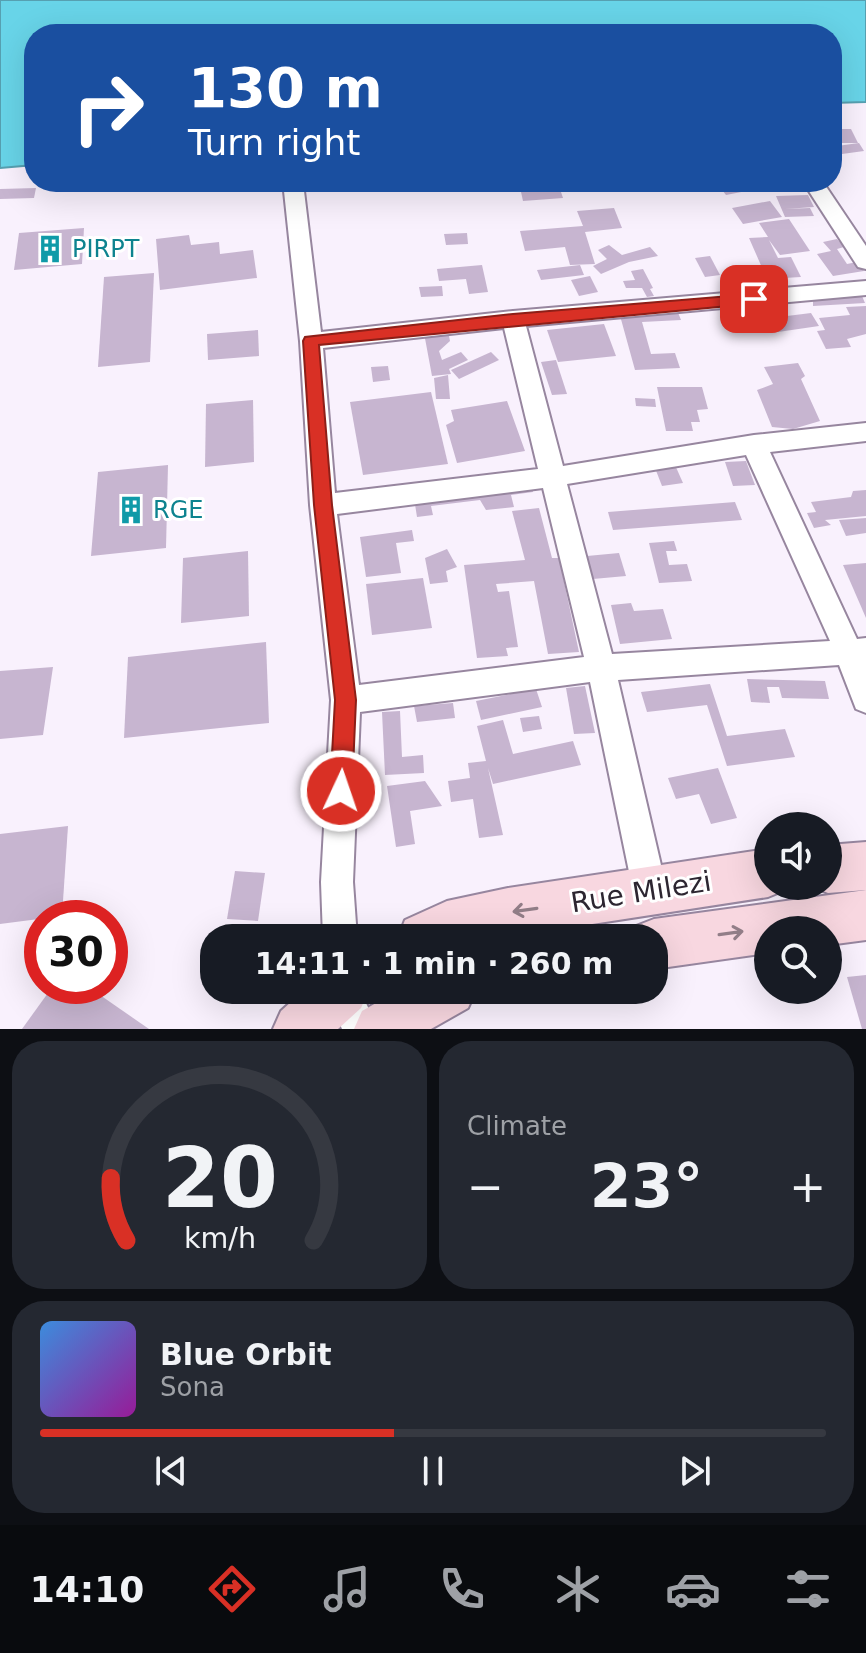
<!DOCTYPE html>
<meta charset="utf-8">
<style>
:root{--surface:#171b24;--page:#242831;--text:#f1f3f6;--muted:#9ea1a6;--line:#363941;--accent:#d93025}
body{margin:0;font-family:"DejaVu Sans",sans-serif;background:var(--page);color:var(--text);height:100vh;display:flex;flex-direction:column;font-size:30px;white-space:nowrap}
*{box-sizing:border-box;margin:0}
p{font-size:26px;color:var(--muted)}
.icon{flex:none;width:44px;height:44px;fill:none;stroke:currentColor;stroke-width:2;stroke-linecap:round;stroke-linejoin:round}
.map{position:relative;height:1029px;overflow:hidden}
.side{display:flex;flex-direction:column;gap:12px;padding:12px;background:#0d0f14;flex:1}
.side>*{flex:none}
.hud{position:absolute;left:24px;top:24px;width:818px;height:168px;border-radius:32px;box-shadow:0 8px 32px #0002;background:#1a4fa0;color:#fff;overflow:hidden}
.controls{position:absolute;left:754px;top:812px;display:grid;gap:16px}
.controls a{display:grid;place-items:center;width:88px;height:88px;border-radius:50%;background:var(--surface);box-shadow:0 8px 32px #0002;font-size:40px}
.speed{position:absolute;left:24px;top:900px;display:flex;gap:16px;font-size:40px;font-weight:700;text-align:center}
.speed>*{display:grid;place-content:center;width:104px;height:104px;border-radius:50%;background:var(--surface);box-shadow:0 8px 32px #0002;line-height:1}
.speed .limit{border:12px solid #d22;background:#fff;color:#111}
.pin{position:absolute;display:grid;place-items:center;width:68px;height:68px;color:#fff;margin:-34px;border-radius:16px;box-shadow:0 4px 12px #0006}
.me{position:absolute;width:88px;margin:-44px;rotate:3deg;stroke-linejoin:round;filter:drop-shadow(0 0 6px #0008)}
.turn{display:flex;align-items:center;gap:28px;height:168px;padding:0 32px;font-size:36px}
.turn .icon{width:104px;height:104px;stroke-width:2.5}
.turn b{display:block;font-size:56px;line-height:68px}
.big{font-size:60px;font-weight:800;line-height:1.1}
.side .card{flex:1;display:flex;flex-direction:column;justify-content:center;gap:12px;min-width:0;padding:0 28px;border-radius:32px;background:var(--page)}
.side .dial{align-items:center;gap:0}
.dial svg{height:208px;overflow:visible;fill:none;stroke:var(--line);stroke-width:7;stroke-linecap:round;text-anchor:middle}
.dial text{fill:var(--text);stroke:none}
.song{display:flex;align-items:center;gap:24px}
.cover{width:96px;height:96px;border-radius:12px;background:linear-gradient(135deg,hsl(210 70% 55%),hsl(300 70% 35%))}
.played{height:8px;border-radius:4px;background:linear-gradient(90deg,var(--accent) 45%,var(--line) 45%)}
.keys{display:flex;justify-content:space-around;direction:ltr}
.heat{display:flex;justify-content:space-between;align-items:center;font-size:44px;direction:ltr}
.side .tiles{flex:1;display:grid;gap:12px;grid-template-columns:1fr 1fr}
.card:last-child{grid-column:span 2}
.trip{position:absolute;left:200px;top:924px;width:468px;height:80px;border-radius:32px;background:var(--surface);box-shadow:0 8px 32px #0002;font-weight:800;line-height:80px;text-align:center}
.dock{display:flex;height:128px;justify-content:space-around;align-items:center;background:#090b0e;color:var(--muted)}
.dock .icon{width:56px;height:56px}
.dock .selected{color:var(--accent)}
.dock b{font-size:36px;color:var(--text)}
.map>svg:first-child{display:block}
</style>
<div class="map">
<svg width="866" height="1029" viewBox="0 0 866 1029">
<rect width="100%" height="100%" fill="#f9f1fd"/>
<polygon fill="#68d4e8" stroke="#56a0b1" stroke-width="2" points="0,0 866,0 866,102 832,103 832,34 34,34 34,165 0,168"/>
<g fill="#c7b5d0">
<polygon points="832,129 851,129 858,143 833,143"/>
<polygon points="859,143 864,151 842,154 837,146"/>
<polygon points="716,182 762,182 766,187 726,195"/>
<polygon points="36,188 34,198 0,199 0,189"/>
<polygon points="560,189 563,198 523,201 521,192"/>
<polygon points="808,195 814,207 785,209 810,208 814,216 785,217 776,196"/>
<polygon points="770,201 782,217 743,224 732,208"/>
<polygon points="614,208 622,228 585,232 595,264 570,265 565,247 525,251 520,231 583,226 577,211"/>
<polygon points="789,219 810,251 780,255 769,240 778,258 791,257 801,277 767,279 749,238 768,237 759,223"/>
<polygon points="84,228 82,264 14,270 19,233"/>
<polygon points="467,233 468,244 446,245 444,234"/>
<polygon points="189,235 191,245 219,242 220,254 253,250 257,278 160,290 156,239"/>
<polygon points="837,239 844,247 837,249 847,264 857,262 864,271 833,276 817,254 831,251 823,242"/>
<polygon points="609,245 622,255 650,247 658,256 629,262 601,274 593,266 607,259 598,250"/>
<polygon points="710,256 720,275 705,277 695,258"/>
<polygon points="482,265 488,292 469,294 466,279 439,281 437,269"/>
<polygon points="580,265 584,275 541,280 537,270"/>
<polygon points="643,269 653,288 650,289 654,296 647,297 642,288 626,288 623,281 635,280 631,271"/>
<polygon points="154,273 150,362 98,367 104,277"/>
<polygon points="590,276 598,292 579,296 571,280"/>
<polygon points="442,286 443,296 421,297 419,287"/>
<polygon points="862,296 865,303 813,306 813,299"/>
<polygon points="764,306 771,318 811,313 819,326 778,332 772,327 733,332 722,311"/>
<polygon points="866,306 866,334 847,339 851,347 826,349 817,331 825,330 819,318 850,315 846,307"/>
<polygon points="677,310 681,320 642,322 651,354 675,353 680,368 635,370 619,312"/>
<polygon points="604,324 616,356 558,362 547,330"/>
<polygon points="258,330 259,356 208,360 207,334"/>
<polygon points="448,331 450,341 439,351 442,360 461,352 468,360 449,369 451,374 432,376 424,333"/>
<polygon points="491,352 499,360 459,379 451,370"/>
<polygon points="556,360 567,394 552,395 541,362"/>
<polygon points="798,363 805,376 801,379 820,421 793,429 772,427 757,390 773,384 764,367"/>
<polygon points="388,366 390,380 373,382 371,367"/>
<polygon points="448,375 450,399 436,399 434,378"/>
<polygon points="657,387 702,387 708,409 697,410 700,422 691,422 693,431 666,431"/>
<polygon points="431,392 448,464 363,475 350,402"/>
<polygon points="635,398 655,399 656,407 636,406"/>
<polygon points="253,400 254,462 205,467 206,404"/>
<polygon points="507,401 525,451 457,463 446,425 454,421 451,410"/>
<polygon points="746,461 755,485 733,486 725,462"/>
<polygon points="168,465 166,548 91,556 98,472"/>
<polygon points="675,465 683,483 662,486 655,468"/>
<polygon points="531,483 533,492 511,495 514,507 486,510 480,500 431,506 433,515 417,517 414,498"/>
<polygon points="866,490 866,516 825,520 831,525 814,528 807,513 816,512 811,502 851,497 853,491"/>
<polygon points="735,502 742,520 613,530 608,512"/>
<polygon points="539,508 552,558 559,558 579,652 548,654 534,581 496,584 498,592 509,591 518,647 506,648 508,656 477,658 464,565 525,560 512,511"/>
<polygon points="866,518 866,533 846,536 839,520"/>
<polygon points="412,530 414,541 396,543 401,573 366,577 360,537"/>
<polygon points="674,541 677,551 666,551 669,565 687,564 692,581 659,583 649,543"/>
<polygon points="447,549 457,567 446,571 448,582 430,584 425,558"/>
<polygon points="248,551 249,616 181,623 183,558"/>
<polygon points="619,553 626,576 593,579 587,556"/>
<polygon points="866,563 866,618 843,565"/>
<polygon points="423,578 432,628 372,635 366,584"/>
<polygon points="631,603 634,611 663,609 672,639 620,644 611,605"/>
<polygon points="266,642 269,723 124,738 128,657"/>
<polygon points="53,667 43,735 0,739 0,671"/>
<polygon points="747,679 825,681 829,699 782,698 779,687 767,687 770,703 751,702"/>
<polygon points="710,684 727,736 785,729 795,757 727,766 707,705 647,712 641,692"/>
<polygon points="585,686 595,733 574,734 566,688"/>
<polygon points="536,689 542,707 481,720 476,701"/>
<polygon points="453,703 455,718 417,722 414,706"/>
<polygon points="400,711 402,757 423,755 424,773 385,775 382,712"/>
<polygon points="539,716 542,729 523,732 520,718"/>
<polygon points="503,720 513,754 573,741 581,765 493,784 488,768 503,835 479,838 473,799 451,802 448,781 470,778 468,763 486,761 477,726"/>
<polygon points="718,768 737,818 711,824 699,794 676,799 668,778"/>
<polygon points="425,781 442,806 410,811 415,844 396,847 387,786"/>
<polygon points="68,826 62,916 0,924 0,834"/>
<polygon points="235,871 265,873 258,921 227,919"/>
<polygon points="866,975 866,1029 862,1029 847,977"/>
<polygon points="53,986 87,986 149,1029 22,1029"/>
</g>
<g fill="none" stroke-linecap="round" stroke-linejoin="round">
<defs>
<g id="street">
<polygon points="803,182 823,182 866,246 866,269 858,267"/>
<path d="M294 185 304 191 321 332 513 311 866 281V295L526 326 563 466 754 435 866 423V441L770 452 857 639 866 638V713L856 709 839 665 618 680 667 891 662 903 650 908 638 903 633 891 590 682 360 712 353 882 357 938H323L321 882 331 700 310 505 300 341 284 191ZM504 328 538 469 335 493 323 348ZM746 455 830 641 612 654 567 484ZM543 488 584 657 359 685 337 514Z"/>
<polygon points="325,990 360,990 378,1029 342,1029"/>
</g>
<g id="secondary">
<polygon points="866,842 866,890 828,893 811,886 828,886 828,845"/>
<polygon points="768,849 768,886 787,886 785,890 768,897 501,938 398,938 405,920 447,901 508,888"/>
<polygon points="866,890 866,940 828,945 828,930 768,930 768,953 654,969 654,938 632,938 636,926 654,919"/>
<polygon points="304,990 369,990 361,1008 338,1029 273,1029 281,1011"/>
<polygon points="399,990 476,990 468,1008 431,1029 354,1029 362,1011"/>
</g>
</defs>
<use href="#street" stroke="#97869f" stroke-width="4"/>
<use href="#secondary" stroke="#97869f" stroke-width="4"/>
<use href="#street" fill="#fff" fill-rule="evenodd"/>
<use href="#secondary" fill="#f8d7e0" fill-rule="evenodd"/>
</g>
<defs><path id="oneway-shaft" d="M-6 0H5M1.5-3L5.5 0L1.5 3" fill="none" stroke-width="1.6" stroke-linecap="round" stroke-linejoin="round" transform="scale(2)"/></defs>
<g stroke="#927e88">
<use href="#oneway-shaft" transform="translate(525 910) rotate(172)"/>
<use href="#oneway-shaft" transform="translate(731 933) rotate(-8)"/>
</g>
<polygon fill="#d93025" stroke="#8d1f18" stroke-width="2" points="754,294 762,299 760,303 319,345 332,505 356,700 352,791 349,798 341,801 334,798 330,791 335,700 314,505 303,341 305,337 513,314"/>
<defs>
<symbol id="building-bare" viewBox="-9 -9 18 18"><path d="M-4-6H4V6H1V3H-1V6H-4ZM-2.5-4.3h1.7v1.8h-1.7ZM.8-4.3h1.7v1.8H.8ZM-2.5-1h1.7V.8h-1.7ZM.8-1h1.7V.8H.8Z" fill="#0f9aa8" stroke="#fff" stroke-width="2.5" paint-order="stroke"/></symbol>
</defs>
<g fill-rule="evenodd">
<use href="#building-bare" x="30" y="229" width="40" height="40"/>
<use href="#building-bare" x="111" y="490" width="40" height="40"/>
</g>
<g text-anchor="middle" dominant-baseline="central" stroke-width="6" stroke-linejoin="round" paint-order="stroke">
<g font-size="24" fill="#0d838f" stroke="#fff" text-anchor="start">
<text x="72" y="249">PIRPT</text>
<text x="153" y="510">RGE</text>
</g>
<g font-size="28" fill="#2d2631" stroke="#fff">
<text transform="translate(641 892) rotate(-9)">Rue Milezi</text>
</g>
</g>
</svg>
<div class="controls">
<a><svg class="icon" aria-label="sound" viewBox="0 0 24 24"><path d="M4 9h4l5-4v14l-5-4H4zM17 9q2 3 0 6"/></svg></a>
<a><svg class="icon" aria-label="search" viewBox="0 0 24 24"><circle cx="10" cy="10" r="6"/><path d="M15 15l6 6"/></svg></a>
</div>
<div class="speed"><div class="limit">30</div></div>
<div class="pin" style="left:754px;top:299px;background:#d93025"><svg class="icon" aria-label="arrive" viewBox="0 0 24 24"><path d="M6 21V4h12l-3 4 3 4H6"/></svg></div>
<svg class="me" style="left:341px;top:791px" viewBox="-20 -20 40 40"><circle r="17" fill="#d93025" stroke="#fff" stroke-width="3"/><path d="M0-11L8 9 0 5-8 9z" fill="#fff"/></svg>
<div class="trip">14:11 · 1 min · 260 m</div>
<div class="hud">
<div class="turn"><svg class="icon" aria-label="right" viewBox="0 0 24 24"><path d="M7 20v-9h11M14 6l5 5-5 5"/></svg><div><b>130 m</b>Turn right</div></div>
</div>
</div>
<section class="side">
<div class="tiles">
<div class="card dial"><svg viewBox="0 0 100 80">
<path d="M14 69A42 42 0 1 1 86 69"/>
<path d="M14 69A42 42 0 0 1 8 45" stroke="#d93025"/>
<text x="50" y="56" font-size="32" font-weight="700">20</text>
<text x="50" y="72" font-size="11">km/h</text>
</svg></div>
<div class="card"><p>Climate</p>
<div class="heat"><a>−</a><b class="big">23°</b><a>+</a></div>
</div>
<div class="card">
<div class="song"><i class="cover"></i><div><b>Blue Orbit</b><p>Sona</p></div></div>
<div class="played"></div>
<div class="keys"><svg class="icon" aria-label="previous" viewBox="0 0 24 24"><path d="M18 5L8 12l10 7zM5 5v14"/></svg><svg class="icon" aria-label="pause" viewBox="0 0 24 24"><path d="M8 5v14M16 5v14"/></svg><svg class="icon" aria-label="next" viewBox="0 0 24 24"><path d="M6 5l10 7-10 7zM19 5v14"/></svg></div>
</div>
</div>
</section>
<nav class="dock">
<b>14:10</b>
<svg class="icon selected" aria-label="directions" viewBox="0 0 24 24"><path d="M12 3l9 9-9 9-9-9zM9 14v-3h6M13 9l2 2-2 2"/></svg>
<svg class="icon" aria-label="music" viewBox="0 0 24 24"><path d="M9 18V5l10-2v13"/><circle cx="6" cy="18" r="3"/><circle cx="16" cy="16" r="3"/></svg>
<svg class="icon" aria-label="phone" viewBox="0 0 24 24"><path d="M5 4h4l2 5-3 2q2 4 5 5l2-3 5 2v4C11 20 4 13 5 4z"/></svg>
<svg class="icon" aria-label="climate" viewBox="0 0 24 24"><path d="M12 3v18M4 7l16 10M4 17L20 7"/></svg>
<svg class="icon" aria-label="car" viewBox="0 0 24 24"><path d="M5 17H2v-5l4-1 3-4h7l3 4 3 1v5h-3M9 17h6M6 11h13"/><circle cx="7" cy="17" r="2"/><circle cx="17" cy="17" r="2"/></svg>
<svg class="icon" aria-label="filters" viewBox="0 0 24 24"><path d="M4 7h16M4 17h16"/><circle cx="9" cy="7" r="2"/><circle cx="15" cy="17" r="2"/></svg>
</nav>
